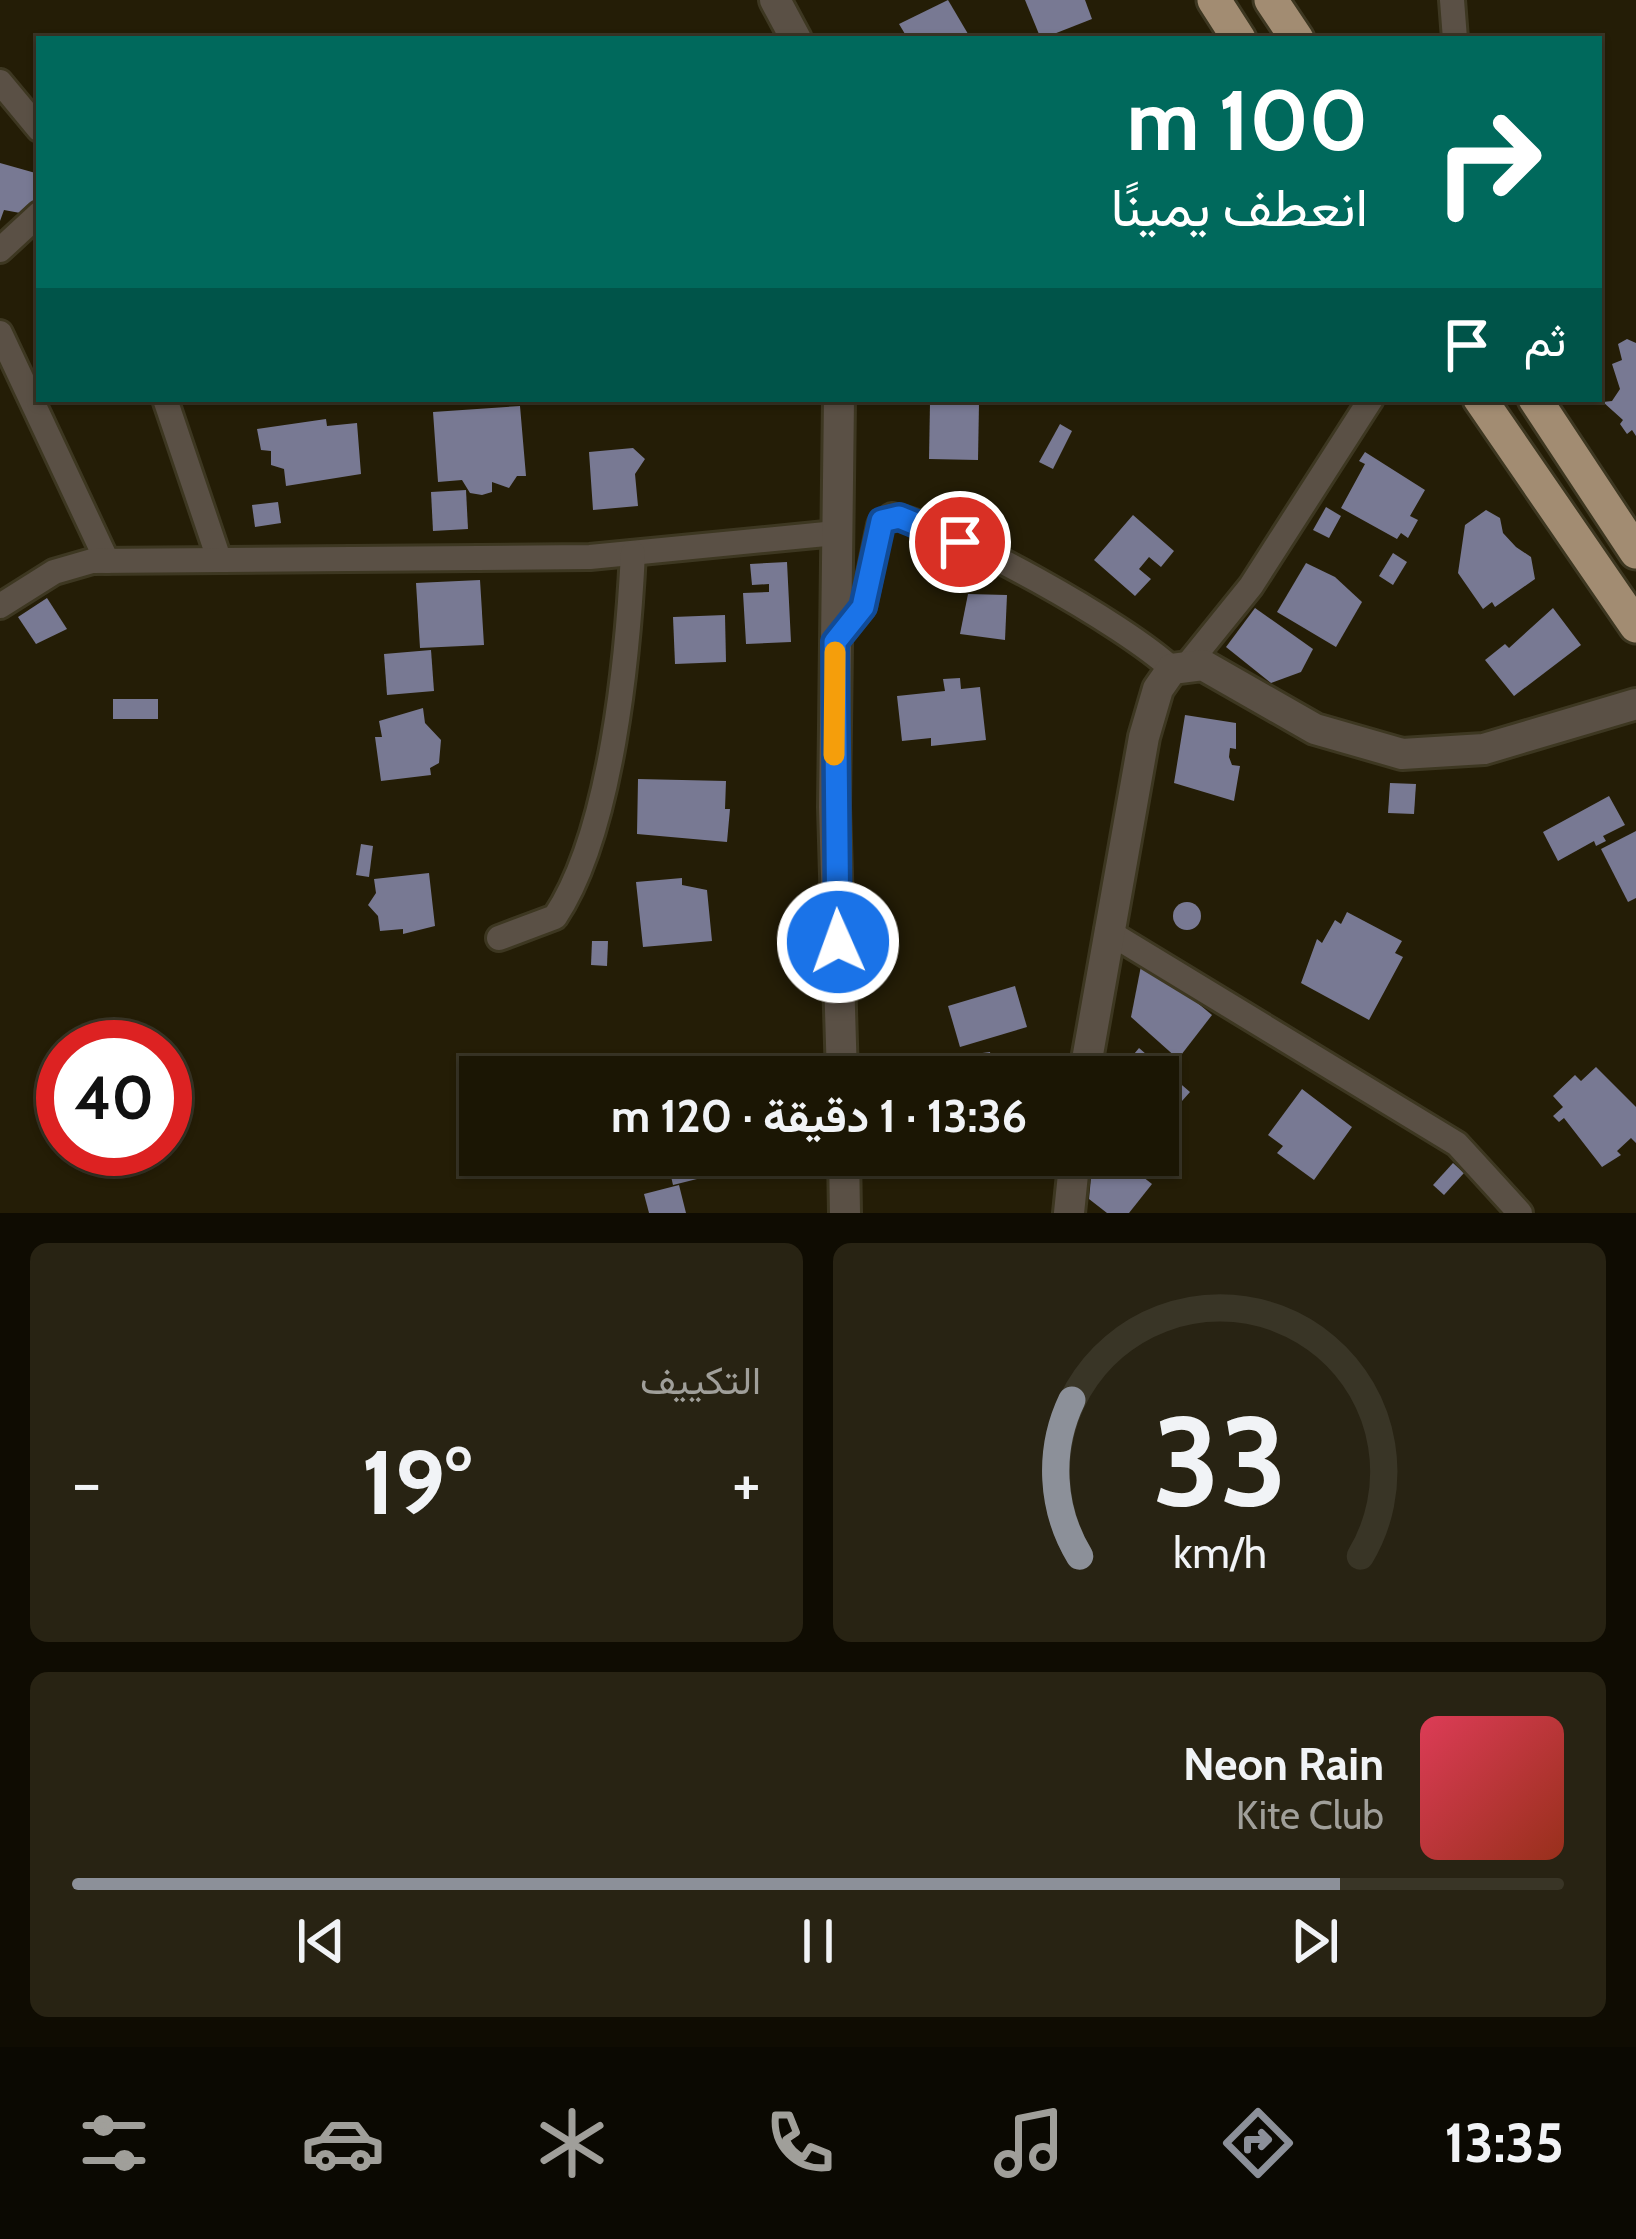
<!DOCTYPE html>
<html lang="ar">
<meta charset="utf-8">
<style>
:root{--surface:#1b1604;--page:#282313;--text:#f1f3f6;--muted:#a09f9a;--line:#393526;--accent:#8c9099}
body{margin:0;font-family:Cabin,Vazirmatn,sans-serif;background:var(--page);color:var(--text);direction:rtl;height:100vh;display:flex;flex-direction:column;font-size:45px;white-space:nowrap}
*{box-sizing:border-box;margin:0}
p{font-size:39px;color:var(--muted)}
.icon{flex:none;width:66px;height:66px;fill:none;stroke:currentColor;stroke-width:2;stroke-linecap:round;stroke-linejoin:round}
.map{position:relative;height:1213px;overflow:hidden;direction:ltr}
.details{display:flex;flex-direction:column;gap:30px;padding:30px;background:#0f0c02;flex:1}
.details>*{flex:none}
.hud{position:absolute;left:36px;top:36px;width:1566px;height:366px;border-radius:0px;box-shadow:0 3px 9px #0004,0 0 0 3px var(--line);direction:rtl;background:#00695c;color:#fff;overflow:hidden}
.speed{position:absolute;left:36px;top:1020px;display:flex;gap:24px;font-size:60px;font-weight:700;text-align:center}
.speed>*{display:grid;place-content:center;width:156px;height:156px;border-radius:50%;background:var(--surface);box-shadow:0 3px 9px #0004,0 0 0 3px var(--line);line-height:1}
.speed .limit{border:18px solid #d22;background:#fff;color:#111}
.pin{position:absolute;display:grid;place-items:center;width:102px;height:102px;color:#fff;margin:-51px;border:6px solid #fff;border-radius:50%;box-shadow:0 3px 12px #0007}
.me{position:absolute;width:132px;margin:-66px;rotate:358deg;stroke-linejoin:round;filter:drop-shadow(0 0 9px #0008)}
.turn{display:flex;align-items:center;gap:42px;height:252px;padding:0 36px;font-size:54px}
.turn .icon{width:156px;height:156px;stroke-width:2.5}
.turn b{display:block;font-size:84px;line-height:102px}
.then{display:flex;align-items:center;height:114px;padding:0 36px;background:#0003;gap:24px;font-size:45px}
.big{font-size:90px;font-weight:700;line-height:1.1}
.details .card{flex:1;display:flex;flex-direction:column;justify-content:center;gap:18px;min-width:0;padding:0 42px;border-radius:18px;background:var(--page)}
.details .dial{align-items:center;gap:0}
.dial svg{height:312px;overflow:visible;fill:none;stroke:var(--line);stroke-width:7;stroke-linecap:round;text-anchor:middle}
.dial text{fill:var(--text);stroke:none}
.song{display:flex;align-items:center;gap:36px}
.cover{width:144px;height:144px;border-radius:18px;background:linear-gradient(135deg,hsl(350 70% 55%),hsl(10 70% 35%))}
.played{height:12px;border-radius:6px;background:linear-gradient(90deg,var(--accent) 85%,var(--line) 85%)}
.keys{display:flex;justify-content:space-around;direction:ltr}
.heat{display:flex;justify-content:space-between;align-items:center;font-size:66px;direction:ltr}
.details .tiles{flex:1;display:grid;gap:30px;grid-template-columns:1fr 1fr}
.card:last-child{grid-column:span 2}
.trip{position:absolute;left:459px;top:1056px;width:720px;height:120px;border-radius:0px;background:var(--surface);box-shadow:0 3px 9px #0004,0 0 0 3px var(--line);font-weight:700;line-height:120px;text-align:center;direction:rtl}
.tab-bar{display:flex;height:192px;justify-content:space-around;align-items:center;background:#0b0902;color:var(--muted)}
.tab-bar .icon{width:84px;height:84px}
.tab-bar .selected{color:var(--accent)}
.tab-bar b{font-size:54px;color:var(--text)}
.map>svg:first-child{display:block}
</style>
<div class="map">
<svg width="1636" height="1213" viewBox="0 0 1636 1213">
<rect width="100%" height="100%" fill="#241d06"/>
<g fill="#787993">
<polygon points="948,0 971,39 908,39 899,24"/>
<polygon points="1025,0 1085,0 1092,19 1041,39"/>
<polygon points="0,163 39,174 31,215 4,210 0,221"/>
<polygon points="1627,339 1636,343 1636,436 1632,430 1627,434 1620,424 1623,420 1603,402 1612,401 1620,389 1612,364 1622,360 1618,344"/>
<polygon points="930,403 979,403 978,460 929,459"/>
<polygon points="520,406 526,476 517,476 509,488 492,482 492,492 482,495 470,493 462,480 438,482 433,412"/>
<polygon points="326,419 327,426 357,423 361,474 286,486 284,469 271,465 271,451 261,450 257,429"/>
<polygon points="1060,424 1072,431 1053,469 1039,462"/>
<polygon points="633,448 645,459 635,474 638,506 593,510 589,452"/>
<polygon points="1365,452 1425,490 1410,516 1418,520 1408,538 1401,533 1397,539 1341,508 1365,464 1359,461"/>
<polygon points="466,490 468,529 433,531 431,492"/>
<polygon points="278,502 281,523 255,527 252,505"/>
<polygon points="1326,507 1341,516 1329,538 1313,530"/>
<polygon points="1486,510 1500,518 1503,533 1516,547 1531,557 1535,579 1495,607 1492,602 1483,609 1458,573 1465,525"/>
<polygon points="1133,515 1174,551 1161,567 1149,557 1139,569 1151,579 1135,596 1094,560"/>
<polygon points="1393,553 1407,562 1393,585 1379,576"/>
<polygon points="787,562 791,642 746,644 743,593 769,592 769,584 752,585 750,564"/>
<polygon points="1306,563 1335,577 1362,602 1336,647 1277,612"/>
<polygon points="480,580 484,645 420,648 416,583"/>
<polygon points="968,594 1007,595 1005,640 960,634"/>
<polygon points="47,598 67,629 36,644 18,617"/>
<polygon points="1255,608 1313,649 1301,672 1271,683 1226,647"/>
<polygon points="1553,608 1581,645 1514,696 1485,660 1505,644 1509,648"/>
<polygon points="725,615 726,662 675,664 673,617"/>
<polygon points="431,650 434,691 387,695 384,654"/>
<polygon points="960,678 961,689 980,687 986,740 931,746 931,738 902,741 897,696 945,691 943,679"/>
<rect x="113" y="699" width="45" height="20"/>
<polygon points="423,708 425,723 441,740 439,763 430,768 431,775 381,781 375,737 382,737 379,721"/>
<polygon points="1185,715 1236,723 1236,749 1230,748 1229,757 1232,765 1240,766 1234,801 1174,783"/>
<polygon points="638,779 726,781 725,809 730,809 727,842 637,834"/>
<polygon points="1390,783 1416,784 1414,814 1388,813"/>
<polygon points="1609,796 1625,825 1603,836 1606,841 1596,846 1594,841 1558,861 1543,832"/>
<polygon points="1636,831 1636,898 1628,902 1601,849"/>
<polygon points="361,844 373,846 369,877 356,875"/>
<polygon points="429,873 435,926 403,934 403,929 380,931 378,916 368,905 376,893 374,879"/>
<polygon points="682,878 682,885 707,890 712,941 643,947 636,882"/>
<circle cx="1187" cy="916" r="14"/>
<polygon points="1347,912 1402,941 1395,953 1403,957 1369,1020 1301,983 1317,939 1322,943 1335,920 1341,924"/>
<polygon points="592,941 608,941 607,966 591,965"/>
<polygon points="1141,966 1170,980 1212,1015 1178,1059 1131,1017"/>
<polygon points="1015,986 1027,1027 960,1047 948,1006"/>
<polygon points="1139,1048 1190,1092 1158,1128 1158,1077 1115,1077"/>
<polygon points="990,1052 994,1077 955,1077 952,1057"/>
<polygon points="1596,1067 1636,1107 1636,1143 1631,1138 1617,1151 1621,1155 1602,1167 1564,1118 1559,1122 1553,1116 1563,1107 1553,1096 1575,1075 1581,1081"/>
<polygon points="1302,1089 1352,1127 1314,1180 1277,1153 1283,1146 1268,1135"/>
<polygon points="656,1155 713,1155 717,1174 673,1185 670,1172 661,1174"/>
<polygon points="1102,1155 1115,1155 1152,1184 1129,1213 1107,1213 1089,1199 1092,1167"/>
<polygon points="1453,1163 1464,1173 1444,1195 1433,1185"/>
<polygon points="679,1185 686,1213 649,1213 644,1194"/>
</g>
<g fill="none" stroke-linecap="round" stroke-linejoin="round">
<defs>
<g id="minor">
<polyline points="1452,0 1455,39"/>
<polyline points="0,82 39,129"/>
<polyline points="0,250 39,214"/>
<polyline points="0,333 107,561"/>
<polyline points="165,399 219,559"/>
<polyline points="0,606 54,572 92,561 590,557 836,533"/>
<path d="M835 642 863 607 880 525 892 516C953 527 1127 626 1172 669"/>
<polyline points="1188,664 1251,586 1371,399"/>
<polyline points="1107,931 1457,1144 1520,1213"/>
<path d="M499 938 555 917C612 832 628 654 633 553"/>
</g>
<g id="tertiary">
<polyline points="775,0 796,39"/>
<polyline points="839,399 834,807 842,1077"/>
<polyline points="1084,1077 1144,737 1158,689 1172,669 1203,665 1315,729 1402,754 1484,749 1636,704"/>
<polyline points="844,1155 845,1213"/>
<polyline points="1069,1213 1075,1155"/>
</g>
<g id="trunk">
<polyline points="1214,0 1239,39"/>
<polyline points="1271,0 1297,39"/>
<polyline points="1480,399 1636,626"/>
<polyline points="1535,399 1636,552"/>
</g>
</defs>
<use href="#minor" stroke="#3d3721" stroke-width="30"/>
<use href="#tertiary" stroke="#3d3721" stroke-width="36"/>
<use href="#trunk" stroke="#3d3721" stroke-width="39"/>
<use href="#minor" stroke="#5a5045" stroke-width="24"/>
<use href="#tertiary" stroke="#5a5045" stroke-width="30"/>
<use href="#trunk" stroke="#a28c72" stroke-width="33"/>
</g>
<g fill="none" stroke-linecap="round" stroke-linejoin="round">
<defs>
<polyline id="route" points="838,942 835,642 863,607 882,521 899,517 960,542"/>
</defs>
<use href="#route" stroke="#114b97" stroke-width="30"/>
<use href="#route" stroke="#1a73e8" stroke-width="21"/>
<polyline stroke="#f59e0b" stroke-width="21" points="834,755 835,652"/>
</g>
</svg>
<div class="speed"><div class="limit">40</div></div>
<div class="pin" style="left:960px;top:542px;background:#d93025"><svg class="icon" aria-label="arrive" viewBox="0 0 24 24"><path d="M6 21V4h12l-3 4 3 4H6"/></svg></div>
<svg class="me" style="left:838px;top:942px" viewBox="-20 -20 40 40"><circle r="17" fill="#1a73e8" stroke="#fff" stroke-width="3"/><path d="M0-11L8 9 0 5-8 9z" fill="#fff"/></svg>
<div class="trip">13:36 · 1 دقيقة · 120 m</div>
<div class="hud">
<div class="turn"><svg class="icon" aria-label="right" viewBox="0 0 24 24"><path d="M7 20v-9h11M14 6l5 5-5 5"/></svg><div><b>100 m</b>انعطف يمينًا</div></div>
<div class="then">ثم<svg class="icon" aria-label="arrive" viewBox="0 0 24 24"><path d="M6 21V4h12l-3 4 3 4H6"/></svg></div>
</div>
</div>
<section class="details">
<div class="tiles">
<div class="card dial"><svg viewBox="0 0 100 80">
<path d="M14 69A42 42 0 1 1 86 69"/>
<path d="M14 69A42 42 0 0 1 12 29" stroke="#8c9099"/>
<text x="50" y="56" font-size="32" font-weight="700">33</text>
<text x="50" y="72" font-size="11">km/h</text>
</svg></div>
<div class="card"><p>التكييف</p>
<div class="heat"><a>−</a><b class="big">19°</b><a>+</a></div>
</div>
<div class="card">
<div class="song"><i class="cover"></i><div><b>Neon Rain</b><p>Kite Club</p></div></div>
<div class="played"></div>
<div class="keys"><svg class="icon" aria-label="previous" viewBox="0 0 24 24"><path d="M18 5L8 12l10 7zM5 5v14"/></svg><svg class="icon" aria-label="pause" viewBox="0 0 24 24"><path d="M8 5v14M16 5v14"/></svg><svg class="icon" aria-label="next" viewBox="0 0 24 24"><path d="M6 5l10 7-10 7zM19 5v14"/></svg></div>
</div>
</div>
</section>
<nav class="tab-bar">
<b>13:35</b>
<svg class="icon selected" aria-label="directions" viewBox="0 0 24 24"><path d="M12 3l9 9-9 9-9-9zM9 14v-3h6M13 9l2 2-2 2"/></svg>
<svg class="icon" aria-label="music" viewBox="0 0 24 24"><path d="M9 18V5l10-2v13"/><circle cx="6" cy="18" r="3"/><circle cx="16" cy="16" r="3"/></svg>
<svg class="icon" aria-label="phone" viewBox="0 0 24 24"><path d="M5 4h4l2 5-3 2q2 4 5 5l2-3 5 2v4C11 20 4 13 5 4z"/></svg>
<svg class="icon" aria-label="climate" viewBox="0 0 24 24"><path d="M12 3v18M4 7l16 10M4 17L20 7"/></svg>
<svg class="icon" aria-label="car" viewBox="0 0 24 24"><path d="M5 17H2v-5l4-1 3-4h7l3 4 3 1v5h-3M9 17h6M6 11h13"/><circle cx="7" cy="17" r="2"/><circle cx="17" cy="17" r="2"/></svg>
<svg class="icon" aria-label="filters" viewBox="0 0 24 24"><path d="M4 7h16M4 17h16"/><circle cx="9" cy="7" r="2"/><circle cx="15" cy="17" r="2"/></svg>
</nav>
